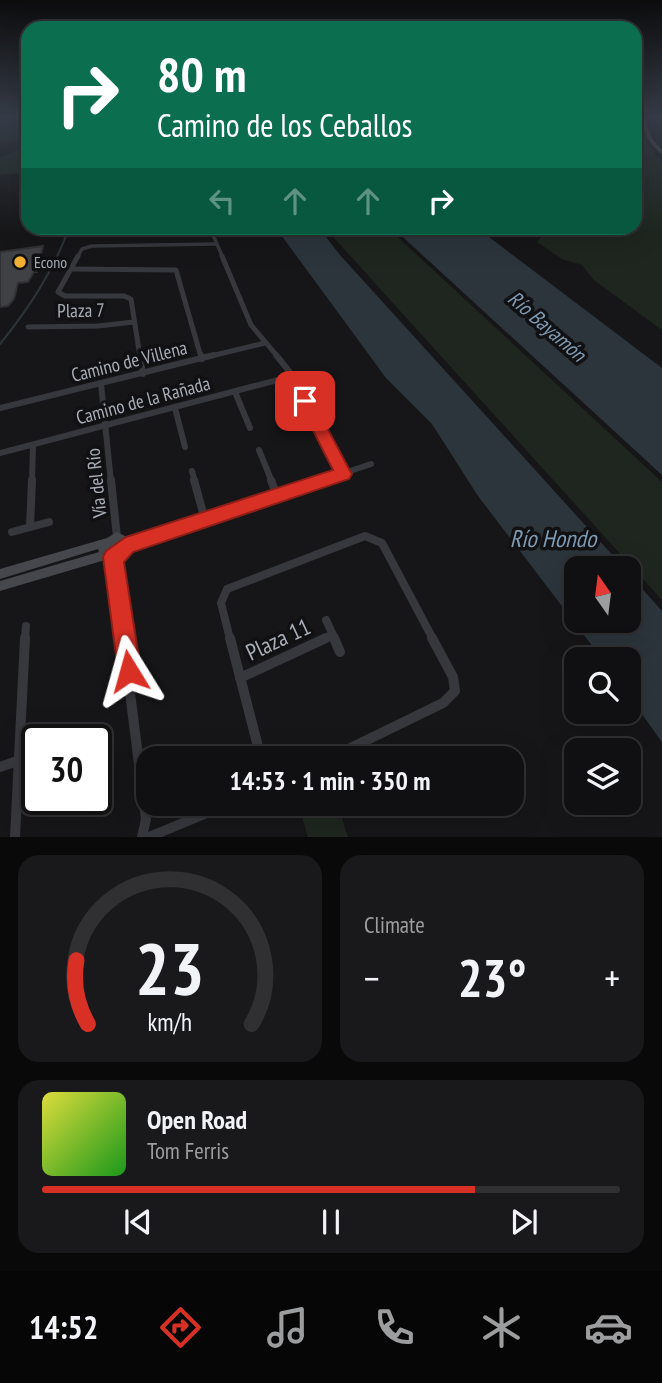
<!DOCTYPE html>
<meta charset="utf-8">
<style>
:root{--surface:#101012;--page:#19191b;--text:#f1f3f6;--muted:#9c9d9f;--line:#303032;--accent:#d93025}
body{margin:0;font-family:"PT Sans Narrow",sans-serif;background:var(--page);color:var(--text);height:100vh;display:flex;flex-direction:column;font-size:26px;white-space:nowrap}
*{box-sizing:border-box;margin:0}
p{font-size:23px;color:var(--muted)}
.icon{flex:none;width:38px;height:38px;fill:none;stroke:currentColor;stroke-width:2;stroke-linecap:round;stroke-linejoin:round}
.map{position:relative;height:837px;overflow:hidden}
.sheet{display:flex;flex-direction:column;gap:18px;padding:18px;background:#09090a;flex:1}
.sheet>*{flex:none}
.top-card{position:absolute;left:21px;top:21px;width:621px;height:214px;border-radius:21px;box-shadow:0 7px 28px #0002,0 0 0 2px var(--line);background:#0b6e4f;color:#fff;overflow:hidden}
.needle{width:46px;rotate:346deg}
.fabs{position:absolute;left:564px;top:556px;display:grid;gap:14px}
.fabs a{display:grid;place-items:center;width:77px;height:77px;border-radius:14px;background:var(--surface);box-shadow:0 7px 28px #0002,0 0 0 2px var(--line);font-size:35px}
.speed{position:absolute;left:21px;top:724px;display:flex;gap:14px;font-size:35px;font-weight:700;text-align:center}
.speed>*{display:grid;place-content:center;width:91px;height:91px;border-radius:50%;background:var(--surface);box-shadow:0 7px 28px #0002,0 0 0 2px var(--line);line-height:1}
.speed .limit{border:4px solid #111;border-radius:10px;background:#fff;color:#111}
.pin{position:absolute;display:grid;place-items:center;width:60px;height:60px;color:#fff;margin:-30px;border-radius:14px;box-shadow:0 4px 10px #0006}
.me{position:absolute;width:77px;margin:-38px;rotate:352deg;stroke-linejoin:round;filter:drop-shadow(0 0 5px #0008)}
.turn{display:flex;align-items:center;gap:24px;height:147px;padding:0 21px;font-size:32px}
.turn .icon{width:91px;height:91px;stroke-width:2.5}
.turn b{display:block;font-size:49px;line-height:60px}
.lanes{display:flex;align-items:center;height:66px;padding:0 21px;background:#0003;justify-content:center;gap:35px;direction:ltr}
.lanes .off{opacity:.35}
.big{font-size:52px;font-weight:800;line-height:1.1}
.sheet .tile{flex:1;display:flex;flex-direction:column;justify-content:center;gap:10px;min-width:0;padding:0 24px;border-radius:21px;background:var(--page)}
.sheet .dial{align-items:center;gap:0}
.dial svg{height:182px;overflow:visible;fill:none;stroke:var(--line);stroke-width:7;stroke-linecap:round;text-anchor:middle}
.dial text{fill:var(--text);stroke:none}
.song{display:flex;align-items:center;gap:21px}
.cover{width:84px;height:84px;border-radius:10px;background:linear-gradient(135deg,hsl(60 70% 55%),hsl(120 70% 35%))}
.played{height:7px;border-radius:4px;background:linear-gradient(90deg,var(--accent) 75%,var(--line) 75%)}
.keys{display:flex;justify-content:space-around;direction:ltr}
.heat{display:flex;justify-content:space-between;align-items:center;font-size:38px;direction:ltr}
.sheet .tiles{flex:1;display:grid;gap:18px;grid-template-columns:1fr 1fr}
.tile:last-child{grid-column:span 2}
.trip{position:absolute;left:136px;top:746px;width:388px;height:70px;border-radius:21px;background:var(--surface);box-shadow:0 7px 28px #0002,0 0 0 2px var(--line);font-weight:800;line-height:70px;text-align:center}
.menu{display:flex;height:112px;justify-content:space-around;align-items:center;background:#060607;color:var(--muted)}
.menu .icon{width:49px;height:49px}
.menu .current{color:var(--accent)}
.menu b{font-size:32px;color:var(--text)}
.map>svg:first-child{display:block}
</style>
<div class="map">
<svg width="662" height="837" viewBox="0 0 662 837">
<rect width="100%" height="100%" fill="#161618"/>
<g fill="#1e261f">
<polygon points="0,116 28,116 28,139 0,142"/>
<polygon points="635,116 640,116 639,121 648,146 662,162 662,330 594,280 582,265 562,259 537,242 544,234 553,236 541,228 635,228"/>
<polygon points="28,145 28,172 0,175 0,158"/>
<polygon points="325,228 388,228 662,482 662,600"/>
<polygon points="298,803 337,803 348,837 308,837"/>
</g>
<g fill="#2c353c">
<polygon points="276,228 319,228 340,255 625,569 576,569 576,621 628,621 628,573 662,611 662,742 628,695 628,660 603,660 478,496 432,424 386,378"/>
<polygon points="393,228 477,228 662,368 662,475"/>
</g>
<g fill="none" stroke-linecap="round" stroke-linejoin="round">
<path stroke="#2c353c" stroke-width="2" d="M0 344C29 308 53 272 69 228"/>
</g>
<polygon fill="#404145" stroke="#303034" stroke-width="2" points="43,246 37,272 34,272 28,282 18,283 14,299 8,306 0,307 0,252"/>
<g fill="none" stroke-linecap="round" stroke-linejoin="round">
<g stroke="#37383d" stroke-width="3.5">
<polyline points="213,235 223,258"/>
<polyline points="77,258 82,249 92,246 216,244"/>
</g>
<g stroke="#37383d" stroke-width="5">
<polyline points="78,256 58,292 65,296 124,296 131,299 140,357"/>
<polyline points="222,256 251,325 278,357"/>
<polyline points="71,269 176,270 201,357"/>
<polyline points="28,327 98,326 134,322"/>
<polyline points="207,357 265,343"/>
</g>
<g stroke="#37383d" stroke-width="6">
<polyline points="140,355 143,374"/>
<polyline points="201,355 202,359"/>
<polyline points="276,355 293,376 343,474"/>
<polyline points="101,384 111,482"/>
<polyline points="235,392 250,428"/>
<polyline points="0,408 214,355"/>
<polyline points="175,408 185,447"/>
<polyline points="259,450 272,482"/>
<polyline points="0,453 293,376"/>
<polyline points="192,471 195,482"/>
<polyline points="32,482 33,445"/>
<polyline points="317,482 371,464"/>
</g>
<g stroke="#37383d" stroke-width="8">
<polyline points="111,480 117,537"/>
<polyline points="194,480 205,520"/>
<polyline points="271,480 277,496"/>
<polyline points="30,527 32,480"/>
<polyline points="12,532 49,522"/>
<polyline points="126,546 322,480"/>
<polyline points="113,557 123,639"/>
<polyline points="326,620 335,639"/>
<polyline points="25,639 26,626"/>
<polyline points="230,639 221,603 227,589 365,536 382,543 433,639"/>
<polyline points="322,639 332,635"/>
</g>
<g stroke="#37383d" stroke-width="10">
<polyline points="123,638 146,819 142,837"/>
<polyline points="230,638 261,758"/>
<polyline points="334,638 340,652"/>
<polyline points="240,678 326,638"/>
<polyline points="330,758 443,703 455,691 453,677 432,638"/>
<polyline points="0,767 20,760"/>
<polyline points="15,837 25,638"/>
<polyline points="149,837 231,803"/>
</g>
<g fill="#45474d" fill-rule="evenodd">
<path d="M643 116H647C646 131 652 140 662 150V154C650 145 642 132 643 116Z"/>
<path d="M117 532 129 538C130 541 132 546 130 549 127 559 113 562 105 560L0 591V581L99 552 98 549 0 579V569L107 538ZM118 543 120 544V547L112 552 109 551V549Z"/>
</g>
</g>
<linearGradient id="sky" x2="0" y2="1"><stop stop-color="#0c0c0d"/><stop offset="0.5" stop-color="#363c48"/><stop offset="1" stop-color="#363c48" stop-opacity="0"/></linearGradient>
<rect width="662" height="234" fill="url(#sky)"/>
<polygon fill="#d93025" stroke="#8d1f18" stroke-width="2" points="305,395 311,397 349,469 352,474 349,479 133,552 124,562 141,671 138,679 129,683 121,679 118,671 103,557 106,551 126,537 333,470 298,401"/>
<circle fill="#f2b134" stroke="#111113" stroke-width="2.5" cx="20" cy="262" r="7"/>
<g text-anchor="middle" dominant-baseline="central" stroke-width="7" stroke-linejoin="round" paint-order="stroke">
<g font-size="16" fill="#a8adb8" stroke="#111113" text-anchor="start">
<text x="34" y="262">Econo</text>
</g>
<g font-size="19" fill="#a8adb8" stroke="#111113">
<text transform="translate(81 310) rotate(-1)">Plaza 7</text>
<text transform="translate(129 361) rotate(-14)">Camino de Villena</text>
<text transform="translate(143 400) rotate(-15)">Camino de la Rañada</text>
<text transform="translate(96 483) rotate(-96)">Vía del Río</text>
</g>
<g font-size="21" font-style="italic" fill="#7f9bb3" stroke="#111113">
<text transform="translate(547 326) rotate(41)">Río Bayamón</text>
</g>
<g font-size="23" fill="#a8adb8" stroke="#111113">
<text transform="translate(278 639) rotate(-25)">Plaza 11</text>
</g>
<g font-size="24" font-style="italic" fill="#7f9bb3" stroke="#111113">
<text x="553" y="538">Río Hondo</text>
</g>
</g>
</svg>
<div class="fabs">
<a><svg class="needle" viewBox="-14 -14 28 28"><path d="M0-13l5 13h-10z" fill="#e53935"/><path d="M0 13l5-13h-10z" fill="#9c9d9f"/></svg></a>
<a><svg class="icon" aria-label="search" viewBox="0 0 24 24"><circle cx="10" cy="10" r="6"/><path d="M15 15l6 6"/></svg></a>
<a><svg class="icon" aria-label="layers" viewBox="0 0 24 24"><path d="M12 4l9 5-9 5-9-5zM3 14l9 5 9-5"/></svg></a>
</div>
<div class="speed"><div class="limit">30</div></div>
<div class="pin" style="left:305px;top:401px;background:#d93025"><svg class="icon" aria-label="arrive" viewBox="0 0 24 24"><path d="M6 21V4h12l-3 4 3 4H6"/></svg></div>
<svg class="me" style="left:129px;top:671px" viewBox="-20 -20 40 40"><path d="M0-17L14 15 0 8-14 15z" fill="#d93025" stroke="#fff" stroke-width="4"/></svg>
<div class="trip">14:53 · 1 min · 350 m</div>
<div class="top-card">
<div class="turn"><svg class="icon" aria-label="right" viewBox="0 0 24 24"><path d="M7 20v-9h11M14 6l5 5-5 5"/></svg><div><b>80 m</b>Camino de los Ceballos</div></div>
<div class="lanes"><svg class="icon off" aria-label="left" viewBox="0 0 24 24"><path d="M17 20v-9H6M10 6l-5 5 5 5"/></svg><svg class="icon off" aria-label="ahead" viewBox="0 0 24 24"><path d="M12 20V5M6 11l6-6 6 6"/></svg><svg class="icon off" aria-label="ahead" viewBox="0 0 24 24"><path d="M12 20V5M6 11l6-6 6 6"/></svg><svg class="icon" aria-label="right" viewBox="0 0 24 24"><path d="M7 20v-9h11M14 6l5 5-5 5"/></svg></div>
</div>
</div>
<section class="sheet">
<div class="tiles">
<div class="tile dial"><svg viewBox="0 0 100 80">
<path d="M14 69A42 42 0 1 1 86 69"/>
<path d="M14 69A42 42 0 0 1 9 41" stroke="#d93025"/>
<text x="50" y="56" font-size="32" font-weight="700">23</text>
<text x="50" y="72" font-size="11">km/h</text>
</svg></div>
<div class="tile"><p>Climate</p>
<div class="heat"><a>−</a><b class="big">23°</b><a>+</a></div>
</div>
<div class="tile">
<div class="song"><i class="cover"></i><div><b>Open Road</b><p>Tom Ferris</p></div></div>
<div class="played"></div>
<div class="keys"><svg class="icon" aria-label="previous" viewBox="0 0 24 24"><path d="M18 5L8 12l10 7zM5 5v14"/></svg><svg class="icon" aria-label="pause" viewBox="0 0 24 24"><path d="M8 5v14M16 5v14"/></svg><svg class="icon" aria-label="next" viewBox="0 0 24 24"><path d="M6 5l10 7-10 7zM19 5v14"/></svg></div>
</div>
</div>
</section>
<nav class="menu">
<b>14:52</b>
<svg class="icon current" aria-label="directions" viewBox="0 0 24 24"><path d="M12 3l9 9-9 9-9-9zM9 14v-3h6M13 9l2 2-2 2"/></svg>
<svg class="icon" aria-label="music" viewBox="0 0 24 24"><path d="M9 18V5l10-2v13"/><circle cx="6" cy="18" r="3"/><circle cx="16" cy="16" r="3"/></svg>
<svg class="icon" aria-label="phone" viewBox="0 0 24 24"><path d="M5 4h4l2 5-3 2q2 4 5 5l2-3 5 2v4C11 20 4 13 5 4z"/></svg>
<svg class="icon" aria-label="climate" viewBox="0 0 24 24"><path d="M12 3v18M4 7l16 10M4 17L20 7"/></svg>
<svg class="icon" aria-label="car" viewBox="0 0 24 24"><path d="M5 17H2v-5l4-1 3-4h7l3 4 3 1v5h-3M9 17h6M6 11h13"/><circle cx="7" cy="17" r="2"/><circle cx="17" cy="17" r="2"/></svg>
</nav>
